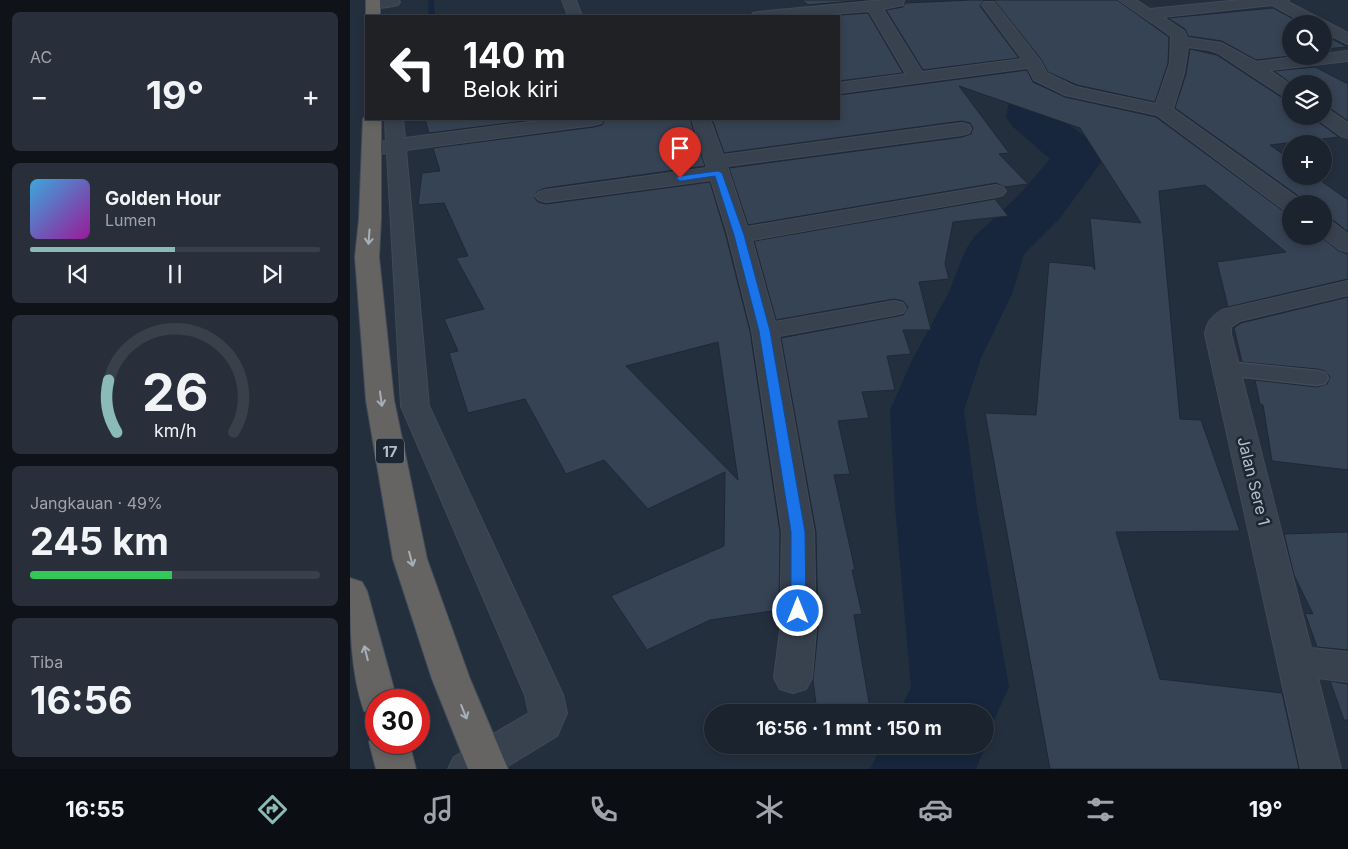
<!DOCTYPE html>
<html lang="id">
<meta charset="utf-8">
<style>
:root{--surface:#1b232e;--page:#282f3a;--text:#f1f3f6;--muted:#a0a4aa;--line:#39404a;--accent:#8bbbb9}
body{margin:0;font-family:Inter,sans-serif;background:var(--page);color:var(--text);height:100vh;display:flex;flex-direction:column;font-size:19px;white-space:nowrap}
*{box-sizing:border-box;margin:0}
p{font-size:16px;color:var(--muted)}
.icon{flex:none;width:28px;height:28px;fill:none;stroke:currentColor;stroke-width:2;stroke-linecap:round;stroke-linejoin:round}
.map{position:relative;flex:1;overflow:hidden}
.side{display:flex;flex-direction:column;gap:12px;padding:12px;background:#0f1319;width:350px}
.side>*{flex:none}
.guide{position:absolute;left:15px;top:15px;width:475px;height:105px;border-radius:0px;box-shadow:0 2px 8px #0003,0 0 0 1px var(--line);background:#202124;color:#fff;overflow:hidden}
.buttons{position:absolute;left:932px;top:15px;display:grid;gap:10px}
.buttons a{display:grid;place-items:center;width:50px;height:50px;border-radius:50%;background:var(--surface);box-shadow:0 2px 8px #0003,0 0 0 1px var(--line);font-size:25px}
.speed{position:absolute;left:15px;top:689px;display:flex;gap:10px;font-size:25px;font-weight:700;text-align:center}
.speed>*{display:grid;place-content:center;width:65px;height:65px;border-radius:50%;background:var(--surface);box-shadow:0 2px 8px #0003,0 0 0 1px var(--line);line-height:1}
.speed .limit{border:8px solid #d22;background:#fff;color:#111}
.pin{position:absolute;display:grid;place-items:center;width:42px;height:42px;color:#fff;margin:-51px -21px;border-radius:50% 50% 50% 0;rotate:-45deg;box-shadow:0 0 5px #0007}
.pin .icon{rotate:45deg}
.me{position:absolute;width:55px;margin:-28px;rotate:0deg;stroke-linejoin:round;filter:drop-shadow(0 0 4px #0008)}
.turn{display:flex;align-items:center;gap:18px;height:105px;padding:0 15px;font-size:22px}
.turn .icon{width:65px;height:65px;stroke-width:2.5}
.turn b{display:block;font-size:35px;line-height:42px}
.big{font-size:38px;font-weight:700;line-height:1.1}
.side .widget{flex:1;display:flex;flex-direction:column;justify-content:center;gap:8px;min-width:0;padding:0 18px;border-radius:8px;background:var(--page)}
.side .dial{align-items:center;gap:0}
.dial svg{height:130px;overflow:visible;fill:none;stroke:var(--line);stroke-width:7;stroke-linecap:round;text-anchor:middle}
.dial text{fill:var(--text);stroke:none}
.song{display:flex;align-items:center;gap:15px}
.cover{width:60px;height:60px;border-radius:8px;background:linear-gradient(135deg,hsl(200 70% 55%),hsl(300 70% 35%))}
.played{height:5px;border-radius:2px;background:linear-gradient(90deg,var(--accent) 50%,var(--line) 50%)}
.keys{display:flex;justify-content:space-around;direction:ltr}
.heat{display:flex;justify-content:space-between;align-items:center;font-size:28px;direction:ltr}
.charge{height:8px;border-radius:4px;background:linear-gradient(90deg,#34c759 49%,var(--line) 0)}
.trip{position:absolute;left:354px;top:704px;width:290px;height:50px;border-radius:25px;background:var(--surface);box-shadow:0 2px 8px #0003,0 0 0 1px var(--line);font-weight:700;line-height:50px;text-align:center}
.tabs{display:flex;height:80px;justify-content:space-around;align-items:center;background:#0b0e12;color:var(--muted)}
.tabs .icon{width:35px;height:35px}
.tabs .on{color:var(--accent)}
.tabs b{font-size:22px;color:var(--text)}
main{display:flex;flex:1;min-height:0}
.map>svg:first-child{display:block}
</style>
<main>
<section class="side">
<div class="widget"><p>AC</p>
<div class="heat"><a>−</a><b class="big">19°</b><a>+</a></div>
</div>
<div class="widget">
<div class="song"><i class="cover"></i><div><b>Golden Hour</b><p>Lumen</p></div></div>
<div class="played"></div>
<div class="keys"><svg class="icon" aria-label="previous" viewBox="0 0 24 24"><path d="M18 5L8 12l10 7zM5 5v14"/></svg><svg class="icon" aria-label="pause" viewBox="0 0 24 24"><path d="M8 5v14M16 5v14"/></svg><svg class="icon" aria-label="next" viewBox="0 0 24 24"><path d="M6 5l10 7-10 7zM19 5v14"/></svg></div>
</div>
<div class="widget dial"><svg viewBox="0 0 100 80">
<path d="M14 69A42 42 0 1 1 86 69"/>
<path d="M14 69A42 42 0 0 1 9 37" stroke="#8bbbb9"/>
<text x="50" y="56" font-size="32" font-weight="700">26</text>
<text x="50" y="72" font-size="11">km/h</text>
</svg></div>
<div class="widget"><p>Jangkauan · 49%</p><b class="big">245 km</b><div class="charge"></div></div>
<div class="widget"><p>Tiba</p><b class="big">16:56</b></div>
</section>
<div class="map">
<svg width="998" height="769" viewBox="0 0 998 769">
<rect width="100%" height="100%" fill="#242f3e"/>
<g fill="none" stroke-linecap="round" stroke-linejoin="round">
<polygon fill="#17263c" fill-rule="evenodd" points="78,0 84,0 85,16 79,16"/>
<g fill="#17263c" fill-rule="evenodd">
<polygon points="682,0 740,0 810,27 816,36 810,45 778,68 740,77 706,97 704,113 747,146 755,157 710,218 674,254 662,294 631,358 614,410 627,507 659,687 635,740 635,712 549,712 561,687 545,507 540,410 563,358 598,294 616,249 625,236 670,194 700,159 663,127 656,117 661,91 668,81 711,58 749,49 766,38 709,14 688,8"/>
<polygon points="635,744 636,745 626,769 520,769 532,745"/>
</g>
</g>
<g fill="#364354" stroke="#1f2835" fill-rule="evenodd">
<polygon points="452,0 514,0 458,5"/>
<polygon points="622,0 767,0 819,37 818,63 805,102 727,85 698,72 690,58 644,0 634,0 630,6 669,58 573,70 536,10 553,7 555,3"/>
<polygon points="923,8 953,24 941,24 941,56 906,60 872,41 838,36 835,29 818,18"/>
<polygon points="518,13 553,73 489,81 489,16 477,16"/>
<polygon points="974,34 976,36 997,47 974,49"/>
<polygon points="840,49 867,55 934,99 941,100 941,116 964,116 967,121 989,137 920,145 941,160 941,176 964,176 998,200 998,232 983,220 974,218 974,204 953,204 950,197 825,108 836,74"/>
<polygon points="965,67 998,84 998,121 981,109 974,108 974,84 942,84 924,71"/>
<polygon points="677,70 683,82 715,97 806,117 932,210 941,212 941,236 970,236 989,251 998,254 998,279 878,307 867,262 936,252 855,185 809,191 830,419 851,420 890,531 766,532 810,679 932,693 949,769 700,769 635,413 686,415 699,262 742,266 745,270 740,218 791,223 730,128 609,86 659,153 649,154 678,184 655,187 646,183 398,225 379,168 612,137 621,134 623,128 620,123 612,121 374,153 362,119 489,119 489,95"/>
<polygon points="75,119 191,119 79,133"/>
<path d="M255 119H340L355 166 196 188 188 191 184 197 188 202 196 204 360 182 376 236 400 331 430 532 429 610 360 620 297 650 261 596 374 546 375 472 298 509 254 460 216 474 175 399 118 413 99 353 108 351 94 319 134 309 106 258 118 256 94 203 68 205 72 173 90 171 83 148 244 127 252 125ZM368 342 388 480 276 366Z"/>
<polygon points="645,199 658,216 603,222 595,264 599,279 569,282 581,330 553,330 561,354 537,356 545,390 512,392 519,418 488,421 500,474 484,475 505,570 502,570 512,614 504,615 520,708 467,712 463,680 468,631 466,532 431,338 553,315 558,307 553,301 544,299 426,320 404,241"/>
<polygon points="998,297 998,470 922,461 913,405 910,404 905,380 967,387 977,384 980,377 975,371 967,369 892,362 884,328 891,323"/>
<polygon points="998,532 998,650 967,647 955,613 963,614 944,575 934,534"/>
<polygon points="980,681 998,684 998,720 994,720"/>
</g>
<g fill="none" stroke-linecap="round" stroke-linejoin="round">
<defs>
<polygon id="service" points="877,362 967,371 975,373 978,378 975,383 967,385 869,374 866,369 869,364"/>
<g id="minor">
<path d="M22 0H49L50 2 48 5C39 7 27 9 18 7L16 4Z"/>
<polygon points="212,0 226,0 232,16 218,16"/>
<polygon points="534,0 554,0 553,5 533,9 572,72 672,59 632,5 634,2 644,2 689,59 697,73 726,87 806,104 820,63 821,36 769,0 786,0 800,9 890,0 939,0 938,2 998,33 998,44 974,32 974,24 957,24 922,5 813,17 834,31 837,38 871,43 906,62 953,56 974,56 974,54 998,51 998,61 919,70 941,85 941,98 935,97 868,53 860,50 838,47 834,73 823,109 949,199 951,204 941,204 941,210 933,209 807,115 715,95 684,80 678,68 489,93 489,83 556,74 519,11 456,16 401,16 403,13 408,12"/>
<polygon points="974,110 980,111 998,123 998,138 991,136 968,119 966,116 974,116"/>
<polygon points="35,119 53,119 55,138 204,119 253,119 251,123 244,125 56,150 79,406 213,695 217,713 207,736 153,769 98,769 104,757 179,713 175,695 51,406 37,153 27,154 20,152 17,148 20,144 36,141"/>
<polygon points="342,119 360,119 373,155 612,123 619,125 621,129 619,133 612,135 377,166 397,227 646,185 653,187 656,191 653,195 646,197 402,240 425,322 544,301 553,303 556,308 553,313 544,315 429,336 464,532 466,631 462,678 456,689 443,693 430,689 424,678 430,631 432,532 402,331 378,235 361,180 196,202 189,200 185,196 189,192 196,190 357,168"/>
<polygon points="974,220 982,222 998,234 998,252 990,250 972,236 974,236"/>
<path d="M998 281V295L890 321 881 327V334L961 648 998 652V682L968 678 991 769H951L855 334C857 321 862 317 872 310Z"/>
</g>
<g id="trunk">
<polygon points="16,0 30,0 30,16 16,17"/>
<polygon points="16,115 16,119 31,119 31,219 29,257 44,400 77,559 120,679 158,769 118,769 82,679 43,559 16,400 5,257 9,219 13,119"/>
<path d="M0 578 12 582 17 591 47 700H26V715L14 711C0 671 0 622 0 578Z"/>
<polygon points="25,730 26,742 59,742 66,769 26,769 19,742"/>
</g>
</defs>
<use href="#service" stroke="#414a57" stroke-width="3"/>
<use href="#minor" stroke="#414a57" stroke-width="2"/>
<use href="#trunk" stroke="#434c59" stroke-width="2"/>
<use href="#service" fill="#38414e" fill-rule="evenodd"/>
<use href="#minor" fill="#38414e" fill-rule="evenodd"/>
<use href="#trunk" fill="#656462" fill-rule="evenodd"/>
</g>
<defs><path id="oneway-shaft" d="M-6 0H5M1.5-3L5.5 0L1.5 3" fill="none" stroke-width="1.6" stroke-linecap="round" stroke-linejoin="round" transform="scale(1.25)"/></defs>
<g stroke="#a8afba">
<use href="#oneway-shaft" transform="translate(19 237) rotate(94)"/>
<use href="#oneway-shaft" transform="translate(31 399) rotate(82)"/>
<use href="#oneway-shaft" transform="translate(61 559) rotate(75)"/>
<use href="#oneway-shaft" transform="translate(16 653) rotate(-104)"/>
<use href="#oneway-shaft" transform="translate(114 712) rotate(68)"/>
</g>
<polygon fill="#1a73e8" stroke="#114b97" points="368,171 372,173 394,235 420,331 455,532 456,611 454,615 448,616 443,615 441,611 441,532 409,331 384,235 365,176 330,181 326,178 330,176"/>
<g text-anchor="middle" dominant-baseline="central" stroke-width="5" stroke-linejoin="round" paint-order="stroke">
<rect fill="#1d2633" stroke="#878f9c" stroke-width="1" x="26" y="438.5" width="28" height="25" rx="4"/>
<g font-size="15" font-weight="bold" fill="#b4bcc9">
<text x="40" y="451">17</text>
</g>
<g font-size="16" fill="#b4bcc9" stroke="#1d2633">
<text transform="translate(904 481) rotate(76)">Jalan Sere 1</text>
</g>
</g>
</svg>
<div class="buttons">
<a><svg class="icon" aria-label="search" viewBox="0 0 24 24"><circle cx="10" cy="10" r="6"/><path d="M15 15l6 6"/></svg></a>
<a><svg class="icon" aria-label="layers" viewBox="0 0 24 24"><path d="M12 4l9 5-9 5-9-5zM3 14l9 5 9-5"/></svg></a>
<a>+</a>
<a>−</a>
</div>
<div class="speed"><div class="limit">30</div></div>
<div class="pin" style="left:330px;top:178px;background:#d93025"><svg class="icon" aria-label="arrive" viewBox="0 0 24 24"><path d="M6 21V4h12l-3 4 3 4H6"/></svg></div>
<svg class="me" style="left:448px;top:611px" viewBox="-20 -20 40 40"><circle r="17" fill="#1a73e8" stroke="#fff" stroke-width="3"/><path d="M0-11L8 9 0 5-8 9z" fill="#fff"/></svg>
<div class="trip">16:56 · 1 mnt · 150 m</div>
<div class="guide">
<div class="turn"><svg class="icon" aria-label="left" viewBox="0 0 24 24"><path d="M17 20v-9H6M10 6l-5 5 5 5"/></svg><div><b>140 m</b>Belok kiri</div></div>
</div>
</div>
</main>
<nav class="tabs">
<b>16:55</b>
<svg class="icon on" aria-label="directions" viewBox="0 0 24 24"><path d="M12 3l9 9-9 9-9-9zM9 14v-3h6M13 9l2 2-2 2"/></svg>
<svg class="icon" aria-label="music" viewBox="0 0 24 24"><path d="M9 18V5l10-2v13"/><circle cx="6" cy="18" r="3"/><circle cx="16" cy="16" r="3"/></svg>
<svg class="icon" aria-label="phone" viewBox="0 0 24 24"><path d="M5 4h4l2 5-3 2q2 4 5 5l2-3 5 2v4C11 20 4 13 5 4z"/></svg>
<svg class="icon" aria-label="climate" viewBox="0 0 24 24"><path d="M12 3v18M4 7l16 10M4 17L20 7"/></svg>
<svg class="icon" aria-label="car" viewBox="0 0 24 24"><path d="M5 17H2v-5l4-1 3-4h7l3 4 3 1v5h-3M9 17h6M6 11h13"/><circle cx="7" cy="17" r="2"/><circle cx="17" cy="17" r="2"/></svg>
<svg class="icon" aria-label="filters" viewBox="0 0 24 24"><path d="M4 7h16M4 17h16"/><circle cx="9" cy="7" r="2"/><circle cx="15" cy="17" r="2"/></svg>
<b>19°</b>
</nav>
